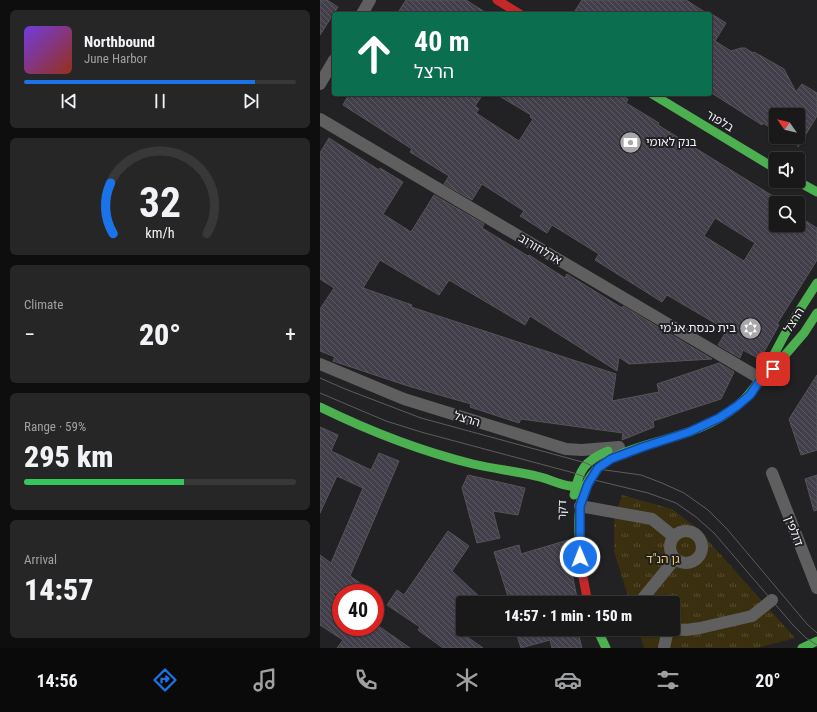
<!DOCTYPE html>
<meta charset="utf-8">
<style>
:root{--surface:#1a191a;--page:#272627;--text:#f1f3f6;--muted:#9fa0a2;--line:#383839;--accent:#1a73e8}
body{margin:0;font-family:"Roboto Condensed","Noto Sans Hebrew",sans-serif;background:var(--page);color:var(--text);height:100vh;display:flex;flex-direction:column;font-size:15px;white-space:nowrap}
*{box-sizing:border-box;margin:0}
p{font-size:13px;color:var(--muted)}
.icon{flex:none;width:22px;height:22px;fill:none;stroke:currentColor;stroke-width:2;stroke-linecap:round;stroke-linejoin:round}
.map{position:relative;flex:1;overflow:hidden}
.panel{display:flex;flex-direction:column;gap:10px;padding:10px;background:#0e0e0e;width:320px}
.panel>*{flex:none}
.banner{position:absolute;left:12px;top:12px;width:380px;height:84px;border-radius:4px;box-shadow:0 1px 3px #0004,0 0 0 1px var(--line);background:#0b6e4f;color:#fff;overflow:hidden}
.needle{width:26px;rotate:304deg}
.buttons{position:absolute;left:449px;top:108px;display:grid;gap:8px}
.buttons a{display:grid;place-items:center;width:36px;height:36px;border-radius:4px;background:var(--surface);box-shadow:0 1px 3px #0004,0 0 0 1px var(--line);font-size:20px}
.speed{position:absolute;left:12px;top:584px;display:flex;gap:8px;font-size:20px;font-weight:700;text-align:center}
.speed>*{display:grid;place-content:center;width:52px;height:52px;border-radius:50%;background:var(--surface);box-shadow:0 1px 3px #0004,0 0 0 1px var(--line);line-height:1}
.speed .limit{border:6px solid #d22;background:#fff;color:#111}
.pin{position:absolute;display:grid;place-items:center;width:34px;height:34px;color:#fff;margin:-17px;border-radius:8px;box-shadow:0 2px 6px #0006}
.me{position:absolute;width:44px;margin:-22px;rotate:359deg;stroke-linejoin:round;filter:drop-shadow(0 0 3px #0008)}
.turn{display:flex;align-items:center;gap:14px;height:84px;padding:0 16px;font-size:18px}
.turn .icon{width:52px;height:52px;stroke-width:2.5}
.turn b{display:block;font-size:28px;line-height:34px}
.big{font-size:30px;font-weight:800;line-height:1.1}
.panel .widget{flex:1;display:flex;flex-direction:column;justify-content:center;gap:6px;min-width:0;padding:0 14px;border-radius:6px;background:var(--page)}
.panel .dial{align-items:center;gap:0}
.dial svg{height:104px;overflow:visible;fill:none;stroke:var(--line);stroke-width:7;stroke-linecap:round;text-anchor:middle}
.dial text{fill:var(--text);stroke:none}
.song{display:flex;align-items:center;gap:12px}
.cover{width:48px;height:48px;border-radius:6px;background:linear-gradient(135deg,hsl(260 70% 55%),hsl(10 70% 35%))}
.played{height:4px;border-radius:2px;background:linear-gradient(90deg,var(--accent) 85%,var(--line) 85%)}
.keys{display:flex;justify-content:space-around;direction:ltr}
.heat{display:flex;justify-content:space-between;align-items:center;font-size:22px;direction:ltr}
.charge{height:6px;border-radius:3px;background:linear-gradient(90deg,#34c759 59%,var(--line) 0)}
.trip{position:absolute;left:136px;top:596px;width:224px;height:40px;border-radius:4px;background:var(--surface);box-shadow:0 1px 3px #0004,0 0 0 1px var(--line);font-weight:800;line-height:40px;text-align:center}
.dock{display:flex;height:64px;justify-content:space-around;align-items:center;background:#0a0a0a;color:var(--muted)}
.dock .icon{width:28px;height:28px}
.dock .on{color:var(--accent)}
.dock b{font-size:18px;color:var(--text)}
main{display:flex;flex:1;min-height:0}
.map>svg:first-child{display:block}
</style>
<main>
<section class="panel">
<div class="widget">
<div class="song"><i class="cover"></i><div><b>Northbound</b><p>June Harbor</p></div></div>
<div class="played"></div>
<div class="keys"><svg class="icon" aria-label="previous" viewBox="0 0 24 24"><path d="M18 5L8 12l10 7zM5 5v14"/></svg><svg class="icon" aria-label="pause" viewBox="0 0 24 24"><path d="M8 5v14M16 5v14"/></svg><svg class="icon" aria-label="next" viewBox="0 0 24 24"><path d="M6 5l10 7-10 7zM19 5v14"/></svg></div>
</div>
<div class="widget dial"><svg viewBox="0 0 100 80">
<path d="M14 69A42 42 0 1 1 86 69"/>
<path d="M14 69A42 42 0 0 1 12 30" stroke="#1a73e8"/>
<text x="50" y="56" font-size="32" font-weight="700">32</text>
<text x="50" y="72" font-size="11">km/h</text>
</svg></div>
<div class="widget"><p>Climate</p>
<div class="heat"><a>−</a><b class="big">20°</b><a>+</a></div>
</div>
<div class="widget"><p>Range · 59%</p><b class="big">295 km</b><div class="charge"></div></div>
<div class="widget"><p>Arrival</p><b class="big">14:57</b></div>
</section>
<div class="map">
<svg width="497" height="648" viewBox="0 0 497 648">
<defs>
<pattern id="park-tufts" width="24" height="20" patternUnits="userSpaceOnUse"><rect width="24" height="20" fill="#3a300f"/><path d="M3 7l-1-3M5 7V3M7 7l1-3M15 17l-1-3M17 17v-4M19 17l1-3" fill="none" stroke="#574e32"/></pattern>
<pattern id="building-back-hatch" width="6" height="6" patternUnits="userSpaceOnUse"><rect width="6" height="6" fill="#423e4a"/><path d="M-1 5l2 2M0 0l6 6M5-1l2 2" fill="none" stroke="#5e5a65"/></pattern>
</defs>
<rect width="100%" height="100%" fill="#222123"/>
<polygon fill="url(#park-tufts)" points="302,495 352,509 377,528 475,638 437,648 324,648 318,629 353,629 353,603 310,603 294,551 294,519"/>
<g fill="url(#building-back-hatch)" stroke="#555456" fill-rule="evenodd">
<polygon points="0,0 7,0 18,7 0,35"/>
<polygon points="86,0 146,0 168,14 77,14"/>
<polygon points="262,0 366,0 388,14 253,14"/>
<polygon points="390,13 406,23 395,41 411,51 421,48 425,48 433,53 434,52 464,69 476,92 482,84 497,93 497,116 478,147 478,115 456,115 456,131 443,123 442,125 390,92"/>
<path d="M29 94H163L155 106 159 109 156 113 199 141 213 119 210 117 211 115 176 94H299L308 99 306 103 339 123 338 125 456 198V225H478V216L497 228V260L457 324 459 325 440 359 423 350 420 358 398 345 407 330 347 295 342 302 275 260 279 254 232 225 227 233 200 216 204 211 162 184 152 200 124 184 129 176 90 152 92 149 23 105ZM395 218 435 243 424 261 384 236Z"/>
<polygon points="9,138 59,170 60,168 83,182 63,214 91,232 114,195 164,224 162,228 208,256 209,255 245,278 247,274 302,308 303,306 392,359 309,364 299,357 297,371 210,316 205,325 129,280 119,295 60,260 43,288 92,305 91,307 296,374 292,401 339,392 337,384 399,363 414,372 401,399 333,421 334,427 302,440 303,433 201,419 199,423 150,407 151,404 88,386 13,361 15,357 0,351 0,309 14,288 0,279 0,153"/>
<polygon points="497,375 497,450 481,455 469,419"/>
<polygon points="0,427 18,435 11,451 51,470 59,453 79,461 30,576 54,593 11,593 21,600 21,627 60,627 90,648 17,648 23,640 0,625 0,555 11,563 43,488 17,476 0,513"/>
<polygon points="148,475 205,488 198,515 173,511 180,538 157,543 142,488"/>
<polygon points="497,475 497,510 494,511 485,479"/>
<polygon points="128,531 149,546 132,571 166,603 143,603 143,634 163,648 123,648 98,630 100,627 67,605 77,590 84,595"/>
<polygon points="248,540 247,548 258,603 190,603 174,552 199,545 201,554"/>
<polygon points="195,629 257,629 262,648 232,648 230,640 201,648"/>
</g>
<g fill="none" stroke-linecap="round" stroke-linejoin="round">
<g stroke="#5f5f60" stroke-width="12">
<polyline points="42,14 50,0"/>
<polyline points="0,84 14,60"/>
<polyline points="0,119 441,379"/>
<polyline points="0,364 84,399 246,449 262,450 299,447"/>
<polyline points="452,473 497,588"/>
<polyline points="260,506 332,519 353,536"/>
<circle cx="366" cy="547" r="16"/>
<polyline points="319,603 355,559"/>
<polyline points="353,629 366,630 380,628 432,616 452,600"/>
<polyline points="344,648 348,629"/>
</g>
<g stroke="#4caf50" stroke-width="9">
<polyline points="332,94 456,169"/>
<polyline points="477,181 497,192"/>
<polyline points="453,369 484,333 497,313"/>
<path d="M0 407C49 431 100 451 153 464 174 469 195 471 216 476 232 479 252 492 268 484"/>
<path d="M254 495C259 470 264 461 288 451"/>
<path d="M260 557C260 540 257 523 260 506 262 492 268 477 278 468 294 454 316 448 336 442 365 434 395 425 418 405 440 386 451 359 465 334 475 317 486 300 497 283"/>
<polyline points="277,629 286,648"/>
<polyline points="482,648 497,641"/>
</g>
<g stroke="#c62828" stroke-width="9">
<polyline points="177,0 200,14"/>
<polyline points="257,546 268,603"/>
</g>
<g stroke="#5d5c5e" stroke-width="1">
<polyline points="0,378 25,389 101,418 266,463 278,469 321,475 342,483 364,493 388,510 407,529 487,624 497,633"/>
<polyline points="0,393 66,421 101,432 254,473 270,479 328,493 356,503 376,517 394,533 473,625 486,638 497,645"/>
</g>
</g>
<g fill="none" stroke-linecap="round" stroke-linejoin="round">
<defs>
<polyline id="route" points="260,557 260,506 268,484 278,468 291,459 323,447 369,432 399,418 417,406 430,395 441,379 453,369"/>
</defs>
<use href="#route" stroke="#114b97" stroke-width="10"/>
<use href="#route" stroke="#1a73e8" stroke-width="7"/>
</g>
<defs>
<symbol id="bank-disc" viewBox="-11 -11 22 22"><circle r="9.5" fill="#a8a7aa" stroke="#212024"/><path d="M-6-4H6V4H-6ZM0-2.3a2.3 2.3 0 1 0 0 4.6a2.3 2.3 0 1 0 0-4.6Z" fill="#fff"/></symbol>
<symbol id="synagogue-disc" viewBox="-11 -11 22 22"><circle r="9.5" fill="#a8a7aa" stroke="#212024"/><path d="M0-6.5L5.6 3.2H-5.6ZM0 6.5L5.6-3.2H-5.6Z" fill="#fff"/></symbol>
</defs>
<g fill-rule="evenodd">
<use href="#bank-disc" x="298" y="130" width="25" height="25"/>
<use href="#synagogue-disc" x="418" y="316" width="25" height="25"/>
</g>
<g text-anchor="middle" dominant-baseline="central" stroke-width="4" stroke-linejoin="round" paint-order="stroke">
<g font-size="12" fill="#f0eff2" stroke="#212024">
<text transform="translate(400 121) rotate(31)">בלפור</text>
<text transform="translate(220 249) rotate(31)">ארלוזורוב</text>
<text transform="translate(474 320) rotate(-58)">הרצל</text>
<text transform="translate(147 419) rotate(17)">הרצל</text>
<text transform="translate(242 510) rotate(-88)">דקר</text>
<text transform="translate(474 531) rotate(69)">דולפין</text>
</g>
<g font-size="12" fill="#f0eff2" stroke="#212024" text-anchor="start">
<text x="326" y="142">בנק לאומי</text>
<text x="416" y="328" text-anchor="end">בית כנסת אג'מי</text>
</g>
<g font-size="12" fill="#eccb6a" stroke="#212024">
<text x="343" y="559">גן הנ"ד</text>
</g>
</g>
</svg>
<div class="buttons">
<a><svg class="needle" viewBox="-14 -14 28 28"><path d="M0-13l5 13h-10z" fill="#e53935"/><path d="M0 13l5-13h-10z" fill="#9fa0a2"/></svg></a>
<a><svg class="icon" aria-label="sound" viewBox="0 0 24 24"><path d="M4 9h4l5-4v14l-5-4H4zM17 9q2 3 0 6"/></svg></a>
<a><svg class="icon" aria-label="search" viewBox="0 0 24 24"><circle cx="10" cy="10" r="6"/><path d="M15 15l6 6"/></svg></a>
</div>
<div class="speed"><div class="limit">40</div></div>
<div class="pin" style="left:453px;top:369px;background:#d93025"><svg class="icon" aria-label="arrive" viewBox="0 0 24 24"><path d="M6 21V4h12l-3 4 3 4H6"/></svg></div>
<svg class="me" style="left:260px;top:557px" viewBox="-20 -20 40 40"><circle r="17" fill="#1a73e8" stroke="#fff" stroke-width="3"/><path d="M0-11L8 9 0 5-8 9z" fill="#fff"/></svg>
<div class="trip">14:57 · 1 min · 150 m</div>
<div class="banner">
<div class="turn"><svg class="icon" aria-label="ahead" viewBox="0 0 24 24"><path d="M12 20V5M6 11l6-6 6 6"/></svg><div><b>40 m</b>הרצל</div></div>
</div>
</div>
</main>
<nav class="dock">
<b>14:56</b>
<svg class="icon on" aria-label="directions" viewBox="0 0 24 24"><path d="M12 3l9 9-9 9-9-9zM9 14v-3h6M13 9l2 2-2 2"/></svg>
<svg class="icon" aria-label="music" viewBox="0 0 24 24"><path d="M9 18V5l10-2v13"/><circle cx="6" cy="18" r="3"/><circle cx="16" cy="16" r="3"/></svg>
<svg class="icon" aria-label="phone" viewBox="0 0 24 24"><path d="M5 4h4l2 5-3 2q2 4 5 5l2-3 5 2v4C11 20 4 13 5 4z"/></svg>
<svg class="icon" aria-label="climate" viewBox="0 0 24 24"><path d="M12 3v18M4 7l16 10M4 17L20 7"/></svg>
<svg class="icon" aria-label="car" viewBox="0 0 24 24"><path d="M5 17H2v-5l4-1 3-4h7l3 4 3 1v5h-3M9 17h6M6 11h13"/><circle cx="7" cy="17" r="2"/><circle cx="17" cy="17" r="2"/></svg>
<svg class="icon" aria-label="filters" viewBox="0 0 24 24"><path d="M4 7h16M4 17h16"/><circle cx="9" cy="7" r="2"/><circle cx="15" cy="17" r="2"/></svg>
<b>20°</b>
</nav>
